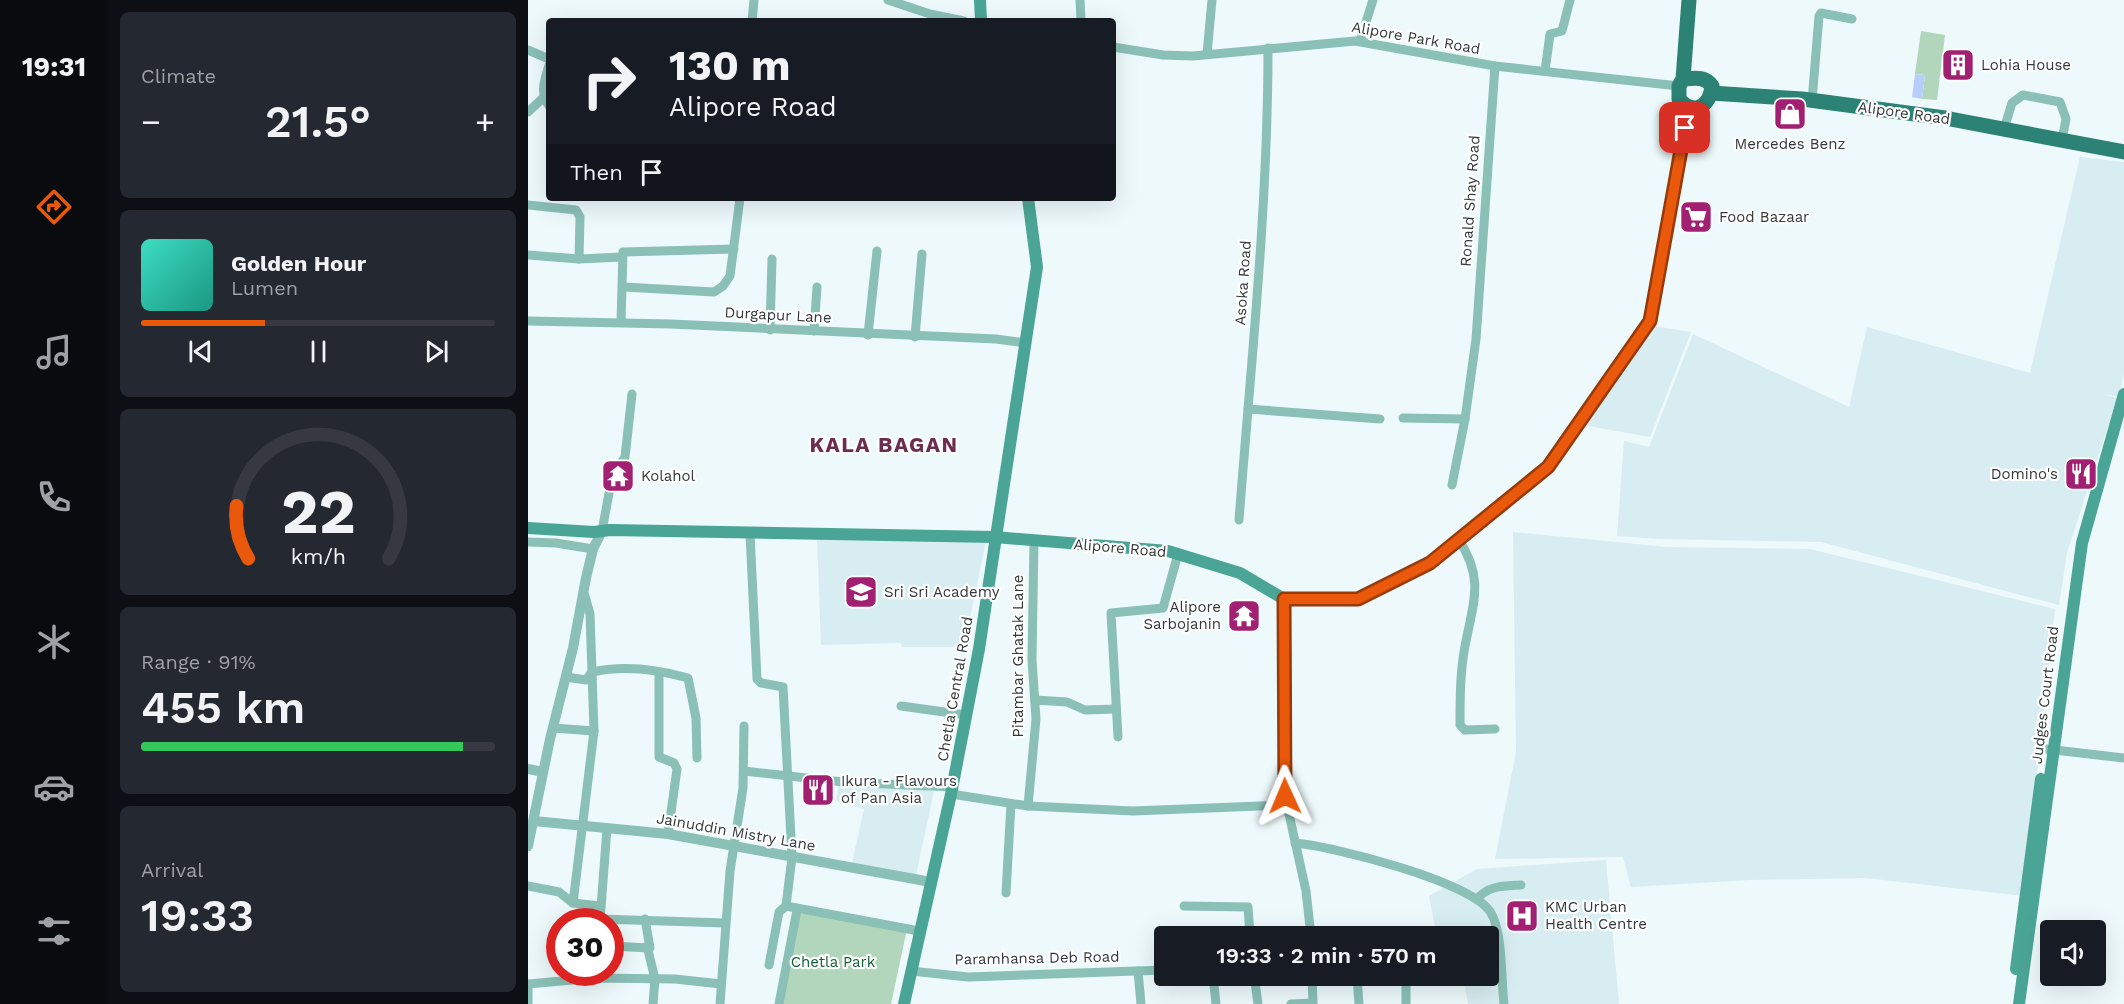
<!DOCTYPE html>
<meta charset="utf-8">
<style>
:root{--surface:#171b24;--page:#242831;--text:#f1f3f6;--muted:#9ea1a6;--line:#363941;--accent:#ea580c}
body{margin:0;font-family:"Work Sans",sans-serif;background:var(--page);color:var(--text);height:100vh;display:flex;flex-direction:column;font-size:22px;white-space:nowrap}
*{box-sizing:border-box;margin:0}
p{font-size:20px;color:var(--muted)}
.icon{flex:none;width:33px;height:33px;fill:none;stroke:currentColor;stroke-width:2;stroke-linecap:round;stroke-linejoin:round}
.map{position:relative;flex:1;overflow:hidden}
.sheet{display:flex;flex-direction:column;gap:12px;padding:12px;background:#0d0f14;width:420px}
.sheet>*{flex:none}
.top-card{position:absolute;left:18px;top:18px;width:570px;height:183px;border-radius:6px;box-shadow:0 6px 24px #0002;background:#171b24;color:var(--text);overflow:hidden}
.buttons{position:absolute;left:1512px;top:920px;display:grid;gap:12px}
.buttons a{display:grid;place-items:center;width:66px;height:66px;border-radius:6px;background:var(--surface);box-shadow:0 6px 24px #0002;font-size:30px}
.speed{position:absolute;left:18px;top:908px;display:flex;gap:12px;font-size:30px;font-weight:700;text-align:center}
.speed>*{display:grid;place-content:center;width:78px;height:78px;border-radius:50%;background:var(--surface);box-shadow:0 6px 24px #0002;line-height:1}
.speed .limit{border:9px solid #d22;background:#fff;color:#111}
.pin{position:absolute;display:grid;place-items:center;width:51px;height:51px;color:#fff;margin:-26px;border-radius:12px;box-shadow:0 3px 9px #0006}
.me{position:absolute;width:66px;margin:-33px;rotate:359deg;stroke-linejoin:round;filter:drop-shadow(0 0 4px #0008)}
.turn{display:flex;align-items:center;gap:21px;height:126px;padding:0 24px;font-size:27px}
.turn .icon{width:78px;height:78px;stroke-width:2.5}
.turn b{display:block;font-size:42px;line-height:51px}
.then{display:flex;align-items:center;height:57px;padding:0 24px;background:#0003;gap:12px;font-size:22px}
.big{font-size:45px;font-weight:600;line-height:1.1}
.sheet .widget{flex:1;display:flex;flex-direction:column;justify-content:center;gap:9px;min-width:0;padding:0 21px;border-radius:9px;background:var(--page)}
.sheet .dial{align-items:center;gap:0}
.dial svg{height:156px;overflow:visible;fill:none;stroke:var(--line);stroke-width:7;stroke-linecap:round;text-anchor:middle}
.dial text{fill:var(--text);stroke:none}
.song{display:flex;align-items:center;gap:18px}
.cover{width:72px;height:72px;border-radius:9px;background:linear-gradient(135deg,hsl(170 70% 55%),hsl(170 70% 35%))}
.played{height:6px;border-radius:3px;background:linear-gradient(90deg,var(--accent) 35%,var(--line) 35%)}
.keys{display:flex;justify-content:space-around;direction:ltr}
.heat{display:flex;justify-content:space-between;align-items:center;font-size:33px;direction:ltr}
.charge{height:9px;border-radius:4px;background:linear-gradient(90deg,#34c759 91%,var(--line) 0)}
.trip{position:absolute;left:626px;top:926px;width:345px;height:60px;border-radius:6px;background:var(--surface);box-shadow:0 6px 24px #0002;font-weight:600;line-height:60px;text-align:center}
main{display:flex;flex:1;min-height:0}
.tabs{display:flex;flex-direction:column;width:108px;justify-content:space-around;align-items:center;background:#090b0e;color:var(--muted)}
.tabs .icon{width:42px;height:42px}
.tabs .selected{color:var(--accent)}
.tabs b{font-size:27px;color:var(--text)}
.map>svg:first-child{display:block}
</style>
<main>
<nav class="tabs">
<b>19:31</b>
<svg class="icon selected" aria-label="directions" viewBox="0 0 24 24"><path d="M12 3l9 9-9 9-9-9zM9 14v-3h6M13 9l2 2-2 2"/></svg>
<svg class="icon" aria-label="music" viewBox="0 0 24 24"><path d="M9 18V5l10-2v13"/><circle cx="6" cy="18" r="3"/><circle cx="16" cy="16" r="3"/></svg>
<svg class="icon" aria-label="phone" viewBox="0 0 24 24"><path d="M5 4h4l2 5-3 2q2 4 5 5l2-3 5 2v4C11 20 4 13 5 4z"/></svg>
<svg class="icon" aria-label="climate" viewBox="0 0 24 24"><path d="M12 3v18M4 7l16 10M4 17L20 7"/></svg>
<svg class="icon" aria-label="car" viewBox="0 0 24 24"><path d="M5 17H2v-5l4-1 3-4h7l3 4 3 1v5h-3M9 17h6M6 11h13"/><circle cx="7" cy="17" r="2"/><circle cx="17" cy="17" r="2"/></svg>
<svg class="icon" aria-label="filters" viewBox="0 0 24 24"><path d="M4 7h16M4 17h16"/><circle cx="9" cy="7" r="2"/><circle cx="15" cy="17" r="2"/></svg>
</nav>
<section class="sheet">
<div class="widget"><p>Climate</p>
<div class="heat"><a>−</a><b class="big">21.5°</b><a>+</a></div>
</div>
<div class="widget">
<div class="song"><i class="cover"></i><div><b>Golden Hour</b><p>Lumen</p></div></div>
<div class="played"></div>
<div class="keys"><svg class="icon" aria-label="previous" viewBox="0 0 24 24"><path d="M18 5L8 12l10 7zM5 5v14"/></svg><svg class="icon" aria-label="pause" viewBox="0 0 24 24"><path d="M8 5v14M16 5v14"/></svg><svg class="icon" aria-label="next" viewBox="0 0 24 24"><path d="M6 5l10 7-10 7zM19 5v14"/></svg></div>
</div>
<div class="widget dial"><svg viewBox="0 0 100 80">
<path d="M14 69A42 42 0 1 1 86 69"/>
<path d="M14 69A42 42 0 0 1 8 42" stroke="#ea580c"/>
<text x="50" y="56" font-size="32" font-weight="700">22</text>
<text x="50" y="72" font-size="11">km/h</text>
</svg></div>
<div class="widget"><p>Range · 91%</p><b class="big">455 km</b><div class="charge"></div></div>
<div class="widget"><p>Arrival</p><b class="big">19:33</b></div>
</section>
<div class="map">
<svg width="1596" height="1004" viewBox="0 0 1596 1004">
<rect width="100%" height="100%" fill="#edf9fb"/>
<g fill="#d8edf1">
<polygon points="1552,157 1596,162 1596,375 1590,397 1575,394 1589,398 1539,553 1531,605 1293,542 1133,539 1089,536 1096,441 1121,447 1165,334 1321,407 1339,327 1502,373"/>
<polygon points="1126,326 1163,332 1122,437 1055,425"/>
<polygon points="985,532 1139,547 1282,549 1527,609 1496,896 1338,878 1221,880 1103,887 1095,857 967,859 988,752"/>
<polygon points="289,539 458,541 436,647 374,647 373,643 293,645"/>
<polygon points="311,783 406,791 388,875 324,863 336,809 308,801"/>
<polygon points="1078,860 1091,1004 940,1004 935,975 960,975 960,936 909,936 901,896 949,869"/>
</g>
<g fill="#b1d6bb">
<polygon points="1393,31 1417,35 1409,100 1394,99 1397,75 1387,74"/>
<polygon points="270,913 379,929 363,1004 253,1004"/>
</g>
<polygon fill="#b7cefc" points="1387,74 1397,75 1394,99 1384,97"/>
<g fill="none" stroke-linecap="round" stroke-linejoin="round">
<g stroke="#8ac0b6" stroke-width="9">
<polyline points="360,0 402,14 436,21"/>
<polyline points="552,0 553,21"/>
<polyline points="224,21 226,0"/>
<polyline points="832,41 845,0"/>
<polyline points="585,47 635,55 665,56 827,41 967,66 1151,86"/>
<polyline points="0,50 21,59"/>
<polyline points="679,54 684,0"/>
<path d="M21 65C17 80 11 92 21 106"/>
<polyline points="1017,71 1022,34 1034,31 1042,0"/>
<polyline points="1284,101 1291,16 1293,13 1324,19"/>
<polyline points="0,112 15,98"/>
<polyline points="1476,129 1484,103 1495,95 1532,102 1538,119 1534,140"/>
<polyline points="0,205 48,210 52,217 51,259"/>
<polyline points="0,255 51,259 94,257"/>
<polyline points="96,287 186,292 195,286 202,276 212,198"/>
<polyline points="0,321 143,324 468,339 498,343"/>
<polyline points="93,322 95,252 206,249"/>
<polyline points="242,330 244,259"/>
<polyline points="286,331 289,287"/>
<polyline points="340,335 349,251"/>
<polyline points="387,337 394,254"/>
<polyline points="720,409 852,419"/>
<polyline points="875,418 937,419"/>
<polyline points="924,485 937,419 948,339 967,66"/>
<path d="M711 520C723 363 740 206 740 48"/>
<polyline points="74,531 84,477 97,457 104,394"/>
<polyline points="222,534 229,679 233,683 255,687 264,857 258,906"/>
<path d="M931 540C957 580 945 603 937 646 932 673 932 699 932 725L937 730 967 729"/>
<polyline points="0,542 28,543 65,549"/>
<polyline points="756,599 757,796 778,891 783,936"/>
<polyline points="131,673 131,757 146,763 149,769 140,834"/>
<path d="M38 677 58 680 64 672C96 665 128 669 160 678L168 718 169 758"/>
<polyline points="507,700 539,702 557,710 588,709"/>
<polyline points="373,706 438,715"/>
<polyline points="25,728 66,731"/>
<polyline points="590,737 583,613 635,608 650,554"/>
<polyline points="1518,749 1596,758"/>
<polyline points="216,771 315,782 424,787"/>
<polyline points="423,794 500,806 605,811 759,805"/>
<polyline points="500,806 508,719 504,660 506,541"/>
<path d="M767 843C804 846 946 882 963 913 975 933 973 980 976 1004"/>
<polyline points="0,886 31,892 45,903 72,906"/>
<polyline points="478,893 483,804"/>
<path d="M949 899C961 885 976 886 993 885"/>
<polyline points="45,903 66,731 62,614 56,593"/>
<polyline points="656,906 720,907 722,936"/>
<polyline points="72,919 197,923"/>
<polyline points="72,921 79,828"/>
<polyline points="82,946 122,948 117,919"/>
<polyline points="119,946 127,979 125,1004"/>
<polyline points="241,965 251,912 258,906 391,931"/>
<polyline points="383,971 440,977 636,970"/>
<polyline points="610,971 613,1004"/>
<polyline points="685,975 688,1004"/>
<polyline points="726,975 730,1004"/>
<polyline points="784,975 785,1004"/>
<polyline points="829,976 831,1004"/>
<polyline points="0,984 66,978 147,979 193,984"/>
<polyline points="0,1004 0,984"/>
<polyline points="192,1004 202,871 215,788 216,726"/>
<polyline points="251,1004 269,910"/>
<polyline points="763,1004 785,1003"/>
<polyline points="878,1004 878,975"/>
</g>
<g stroke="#8ac0b6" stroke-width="10">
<polyline points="0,769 15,772"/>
<polyline points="6,821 140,834 403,882"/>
<polyline points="0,846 22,739 45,648 58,578 65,549 74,531"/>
</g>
<g stroke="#4ba596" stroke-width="12">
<polyline points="452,0 453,21"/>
<polyline points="0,528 66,532 82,530 466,537 640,551 712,573 756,599 830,599 902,563 1020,467 1122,321 1161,106"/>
<polyline points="1488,969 1513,779"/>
<polyline points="376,1004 423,794 451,649 509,267 500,198"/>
<polyline points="1491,1004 1554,543 1596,394"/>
</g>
<g stroke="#2c8274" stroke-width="15">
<path d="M1155 79C1167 78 1177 76 1184 86 1182 107 1165 116 1151 99V86L1155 79 1161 0"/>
<polyline points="1183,93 1274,99 1417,118 1596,152"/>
</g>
</g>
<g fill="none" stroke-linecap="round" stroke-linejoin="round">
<defs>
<polyline id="route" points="757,796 756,599 830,599 902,563 1020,467 1122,321 1157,128"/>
</defs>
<use href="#route" stroke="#983908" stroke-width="15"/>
<use href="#route" stroke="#ea580c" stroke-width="10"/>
</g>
<defs>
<symbol id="building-square" viewBox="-11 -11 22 22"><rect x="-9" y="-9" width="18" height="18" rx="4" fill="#a12071" stroke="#fff"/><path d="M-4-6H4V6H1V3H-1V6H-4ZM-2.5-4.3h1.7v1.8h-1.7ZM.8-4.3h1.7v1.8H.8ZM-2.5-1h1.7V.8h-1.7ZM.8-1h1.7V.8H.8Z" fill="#fff"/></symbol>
<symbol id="shop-square" viewBox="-11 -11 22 22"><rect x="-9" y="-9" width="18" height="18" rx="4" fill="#a12071" stroke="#fff"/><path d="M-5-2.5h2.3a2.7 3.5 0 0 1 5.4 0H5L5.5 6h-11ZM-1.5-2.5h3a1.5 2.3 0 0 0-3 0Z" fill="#fff"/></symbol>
<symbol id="supermarket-square" viewBox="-11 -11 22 22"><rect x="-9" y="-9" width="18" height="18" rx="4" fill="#a12071" stroke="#fff"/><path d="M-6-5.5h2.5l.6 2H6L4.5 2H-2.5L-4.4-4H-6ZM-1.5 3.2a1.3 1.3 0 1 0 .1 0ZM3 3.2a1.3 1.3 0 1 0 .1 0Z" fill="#fff"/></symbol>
<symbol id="restaurant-square" viewBox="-11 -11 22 22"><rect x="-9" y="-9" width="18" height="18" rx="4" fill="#a12071" stroke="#fff"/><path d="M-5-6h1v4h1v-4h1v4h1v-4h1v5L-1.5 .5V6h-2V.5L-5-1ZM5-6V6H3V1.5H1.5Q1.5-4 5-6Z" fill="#fff"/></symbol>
<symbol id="temple-square" viewBox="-11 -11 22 22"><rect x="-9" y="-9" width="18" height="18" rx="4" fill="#a12071" stroke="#fff"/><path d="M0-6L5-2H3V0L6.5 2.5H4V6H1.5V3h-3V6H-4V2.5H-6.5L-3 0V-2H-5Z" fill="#fff"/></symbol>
<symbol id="university-square" viewBox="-11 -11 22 22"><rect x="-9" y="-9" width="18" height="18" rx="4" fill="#a12071" stroke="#fff"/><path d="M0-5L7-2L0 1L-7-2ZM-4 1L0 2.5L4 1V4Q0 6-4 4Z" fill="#fff"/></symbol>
<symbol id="hospital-square" viewBox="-11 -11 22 22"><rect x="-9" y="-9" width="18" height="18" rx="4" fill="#a12071" stroke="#fff"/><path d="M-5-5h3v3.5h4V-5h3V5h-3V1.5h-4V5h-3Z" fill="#fff"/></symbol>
</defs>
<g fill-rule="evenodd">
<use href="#building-square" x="1411" y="46" width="38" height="38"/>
<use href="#shop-square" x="1243" y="95" width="38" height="38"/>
<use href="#supermarket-square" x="1149" y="198" width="38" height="38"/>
<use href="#restaurant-square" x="1534" y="455" width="38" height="38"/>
<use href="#temple-square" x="71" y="457" width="38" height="38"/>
<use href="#university-square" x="314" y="573" width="38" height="38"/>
<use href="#temple-square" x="697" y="597" width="38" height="38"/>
<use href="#restaurant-square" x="271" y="771" width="38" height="38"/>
<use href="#hospital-square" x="975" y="897" width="38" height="38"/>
</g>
<g text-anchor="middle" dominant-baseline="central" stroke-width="4.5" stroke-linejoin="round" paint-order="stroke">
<g font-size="15" fill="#333838" stroke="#fff">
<text transform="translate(888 38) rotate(10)">Alipore Park Road</text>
<text transform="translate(1376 113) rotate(8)">Alipore Road</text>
<text transform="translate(942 201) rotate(-86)">Ronald Shay Road</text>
<text transform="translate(715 283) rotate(-86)">Asoka Road</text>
<text transform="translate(250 315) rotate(3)">Durgapur Lane</text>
<text transform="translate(592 548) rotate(5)">Alipore Road</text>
<text transform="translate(490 656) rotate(-90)">Pitambar Ghatak Lane</text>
<text transform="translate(427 689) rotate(-80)">Chetla Central Road</text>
<text transform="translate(1517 695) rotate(-83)">Judges Court Road</text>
<text transform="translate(208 832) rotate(10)">Jainuddin Mistry Lane</text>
<text transform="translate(509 958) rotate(-1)">Paramhansa Deb Road</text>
</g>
<g font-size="15" fill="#333838" stroke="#fff" text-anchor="start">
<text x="1453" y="65">Lohia House</text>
<text x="1262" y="144" text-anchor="middle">Mercedes Benz</text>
<text x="1191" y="217">Food Bazaar</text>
<text x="1530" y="474" text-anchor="end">Domino's</text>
<text x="113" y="476">Kolahol</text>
<text x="356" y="592">Sri Sri Academy</text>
<text x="693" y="607" text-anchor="end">Alipore<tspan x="693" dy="17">Sarbojanin</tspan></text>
<text x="313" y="781">Ikura - Flavours<tspan x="313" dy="17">of Pan Asia</tspan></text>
<text x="1017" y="907">KMC Urban<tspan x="1017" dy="17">Health Centre</tspan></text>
</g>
<g font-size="15" fill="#156137" stroke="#fff">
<text x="305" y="962">Chetla Park</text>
</g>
<g font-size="21" font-weight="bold" letter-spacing="1.5" fill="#6c2d51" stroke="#fff">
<text x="356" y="444">KALA BAGAN</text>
</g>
</g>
</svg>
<div class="buttons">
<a><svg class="icon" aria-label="sound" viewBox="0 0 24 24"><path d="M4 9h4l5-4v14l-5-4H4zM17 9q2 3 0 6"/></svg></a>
</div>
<div class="speed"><div class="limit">30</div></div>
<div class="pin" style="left:1157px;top:128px;background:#d93025"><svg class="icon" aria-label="arrive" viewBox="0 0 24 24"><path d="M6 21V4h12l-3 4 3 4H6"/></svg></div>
<svg class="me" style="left:757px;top:796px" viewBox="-20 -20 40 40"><path d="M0-17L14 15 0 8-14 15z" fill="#ea580c" stroke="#fff" stroke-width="4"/></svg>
<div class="trip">19:33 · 2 min · 570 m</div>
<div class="top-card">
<div class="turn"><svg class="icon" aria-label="right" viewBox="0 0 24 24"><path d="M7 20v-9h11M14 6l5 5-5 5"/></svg><div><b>130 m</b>Alipore Road</div></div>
<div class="then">Then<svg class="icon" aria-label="arrive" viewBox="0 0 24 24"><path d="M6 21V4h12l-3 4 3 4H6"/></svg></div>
</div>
</div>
</main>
